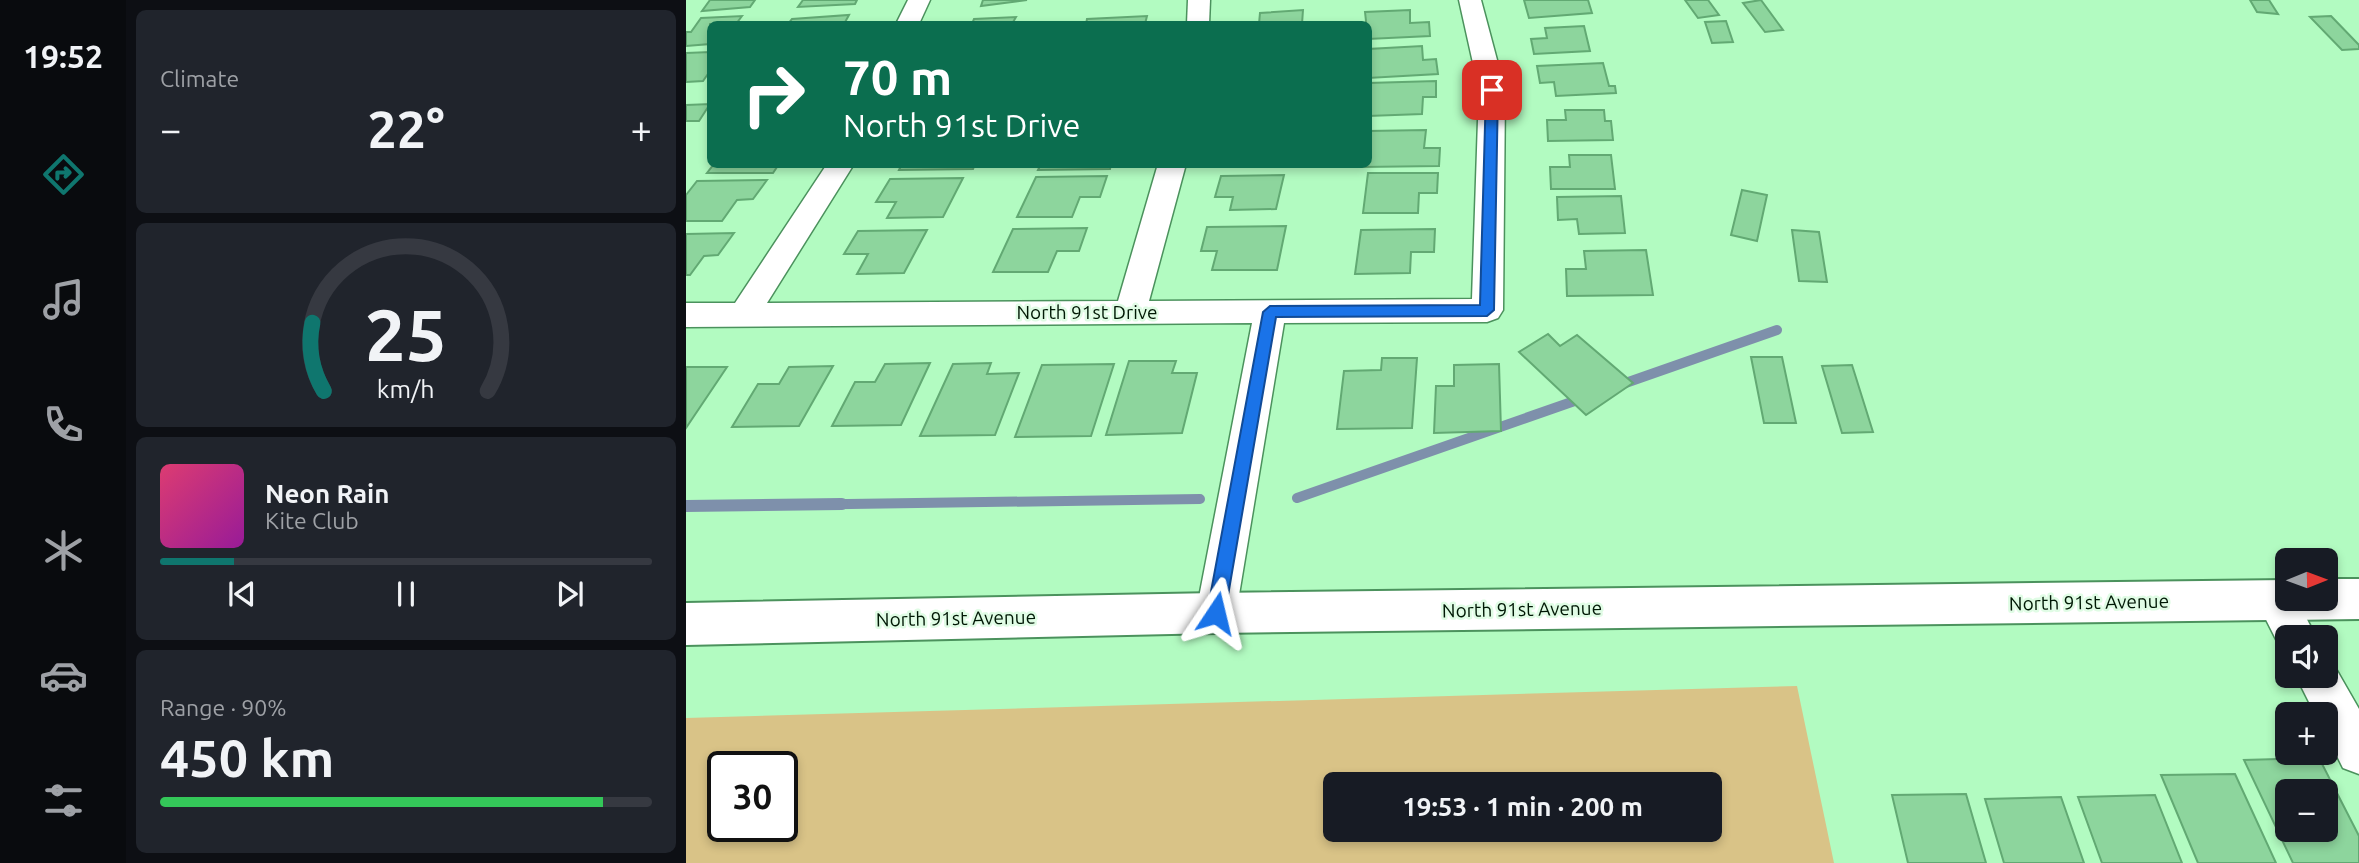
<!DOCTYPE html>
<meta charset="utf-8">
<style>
:root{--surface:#171b24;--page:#20242c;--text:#f1f3f6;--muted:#9ea1a6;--line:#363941;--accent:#0f766e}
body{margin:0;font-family:Ubuntu,sans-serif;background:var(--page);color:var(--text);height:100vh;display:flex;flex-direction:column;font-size:26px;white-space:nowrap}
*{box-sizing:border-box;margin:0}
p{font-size:23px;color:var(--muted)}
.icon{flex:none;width:38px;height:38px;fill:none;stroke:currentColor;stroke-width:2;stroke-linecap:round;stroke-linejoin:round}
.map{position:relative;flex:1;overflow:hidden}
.side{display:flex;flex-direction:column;gap:10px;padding:10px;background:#0d0f14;width:560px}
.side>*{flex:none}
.guide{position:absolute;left:21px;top:21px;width:665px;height:147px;border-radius:10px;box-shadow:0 4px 10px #0003;background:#0b6e4f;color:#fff;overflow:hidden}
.needle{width:46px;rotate:89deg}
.controls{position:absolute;left:1589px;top:548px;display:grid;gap:14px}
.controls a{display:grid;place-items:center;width:63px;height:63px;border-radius:10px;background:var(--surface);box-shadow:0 4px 10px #0003;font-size:35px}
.speed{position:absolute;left:21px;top:751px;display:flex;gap:14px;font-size:35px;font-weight:700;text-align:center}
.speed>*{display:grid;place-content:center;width:91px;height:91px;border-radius:50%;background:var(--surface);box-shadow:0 4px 10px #0003;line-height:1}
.speed .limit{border:4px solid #111;border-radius:10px;background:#fff;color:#111}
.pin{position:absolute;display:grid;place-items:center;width:60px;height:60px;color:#fff;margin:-30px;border-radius:14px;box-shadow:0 4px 10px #0006}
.me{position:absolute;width:77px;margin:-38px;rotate:10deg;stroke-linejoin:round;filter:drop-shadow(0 0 5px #0008)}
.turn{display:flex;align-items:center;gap:24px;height:147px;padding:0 21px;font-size:32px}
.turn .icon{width:91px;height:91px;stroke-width:2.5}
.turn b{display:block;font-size:49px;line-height:60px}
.big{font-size:52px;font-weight:700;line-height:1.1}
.side .card{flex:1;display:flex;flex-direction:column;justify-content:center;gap:10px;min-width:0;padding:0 24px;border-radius:10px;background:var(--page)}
.side .dial{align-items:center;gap:0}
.dial svg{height:182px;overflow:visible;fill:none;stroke:var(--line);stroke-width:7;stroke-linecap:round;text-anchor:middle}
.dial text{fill:var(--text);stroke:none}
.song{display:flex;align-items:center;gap:21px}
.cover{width:84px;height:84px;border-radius:10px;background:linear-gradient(135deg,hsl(340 70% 55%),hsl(300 70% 35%))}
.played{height:7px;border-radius:4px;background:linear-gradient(90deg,var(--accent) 15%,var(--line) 15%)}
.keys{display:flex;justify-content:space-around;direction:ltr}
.heat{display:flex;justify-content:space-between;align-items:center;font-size:38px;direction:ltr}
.charge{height:10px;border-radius:5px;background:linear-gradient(90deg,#34c759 90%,var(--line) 0)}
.trip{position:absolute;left:637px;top:772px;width:399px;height:70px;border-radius:10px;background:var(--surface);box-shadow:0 4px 10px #0003;font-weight:700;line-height:70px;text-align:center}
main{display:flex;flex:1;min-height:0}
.tab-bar{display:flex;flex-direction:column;width:126px;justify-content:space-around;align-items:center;background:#090b0e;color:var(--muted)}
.tab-bar .icon{width:49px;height:49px}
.tab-bar .selected{color:var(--accent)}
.tab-bar b{font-size:32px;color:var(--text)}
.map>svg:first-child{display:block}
</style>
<main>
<nav class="tab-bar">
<b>19:52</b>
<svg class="icon selected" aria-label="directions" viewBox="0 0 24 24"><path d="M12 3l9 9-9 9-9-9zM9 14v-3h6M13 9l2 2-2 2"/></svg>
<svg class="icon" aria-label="music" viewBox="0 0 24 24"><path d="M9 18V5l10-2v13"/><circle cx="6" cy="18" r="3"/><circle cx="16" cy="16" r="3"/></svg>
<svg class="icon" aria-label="phone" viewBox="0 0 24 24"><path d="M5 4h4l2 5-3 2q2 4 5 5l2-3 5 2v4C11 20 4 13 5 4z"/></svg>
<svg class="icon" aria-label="climate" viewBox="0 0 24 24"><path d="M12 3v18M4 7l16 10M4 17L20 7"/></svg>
<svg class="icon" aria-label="car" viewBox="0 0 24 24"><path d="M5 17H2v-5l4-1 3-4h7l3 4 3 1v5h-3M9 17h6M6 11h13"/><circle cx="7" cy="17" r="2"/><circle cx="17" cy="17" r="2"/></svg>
<svg class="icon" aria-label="filters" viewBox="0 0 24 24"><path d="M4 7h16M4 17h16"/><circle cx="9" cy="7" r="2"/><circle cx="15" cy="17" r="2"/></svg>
</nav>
<section class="side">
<div class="card"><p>Climate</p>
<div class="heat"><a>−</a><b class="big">22°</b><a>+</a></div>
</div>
<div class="card dial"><svg viewBox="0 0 100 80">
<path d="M14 69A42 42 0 1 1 86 69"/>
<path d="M14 69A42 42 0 0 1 9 39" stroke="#0f766e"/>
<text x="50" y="56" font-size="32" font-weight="700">25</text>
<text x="50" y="72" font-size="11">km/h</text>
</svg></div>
<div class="card">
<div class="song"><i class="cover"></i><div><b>Neon Rain</b><p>Kite Club</p></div></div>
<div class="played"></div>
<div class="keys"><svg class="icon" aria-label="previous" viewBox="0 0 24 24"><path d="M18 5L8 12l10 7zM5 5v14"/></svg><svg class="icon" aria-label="pause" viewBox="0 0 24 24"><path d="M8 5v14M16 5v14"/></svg><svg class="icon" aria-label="next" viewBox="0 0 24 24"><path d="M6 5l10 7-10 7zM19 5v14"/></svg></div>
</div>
<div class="card"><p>Range · 90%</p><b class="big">450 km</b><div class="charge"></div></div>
</section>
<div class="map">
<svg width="1673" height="863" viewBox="0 0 1673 863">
<rect width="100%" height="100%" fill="#b2fbc1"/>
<path fill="#d9c387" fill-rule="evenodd" d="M1111 686 1148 863H0V718ZM37 766H96V826H37ZM649 784H1024V830H649Z"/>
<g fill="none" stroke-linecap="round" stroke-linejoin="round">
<g stroke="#7e90ab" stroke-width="10">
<polyline points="931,386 1091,330"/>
<polyline points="611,498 900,397"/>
<polyline points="28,506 514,499"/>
</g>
<polyline stroke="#7e90ab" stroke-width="12" points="0,506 156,504"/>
</g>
<g fill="#8dd59d" stroke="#62a973" stroke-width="2" fill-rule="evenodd">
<polygon points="24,0 69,0 64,7 16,11"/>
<polygon points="117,0 171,0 169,4 112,7"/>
<polygon points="297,0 341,0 295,6"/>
<polygon points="838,0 902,0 906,13 843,18"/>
<polygon points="999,0 1022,0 1033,15 1012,18"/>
<polygon points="1075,0 1097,30 1079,32 1057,3"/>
<polygon points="1564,0 1583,0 1592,14 1571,12"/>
<polygon points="617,10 616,24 573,24 574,13"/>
<polygon points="724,10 724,23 743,22 744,36 682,39 679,12"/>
<polygon points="163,15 158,24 102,24 106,19"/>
<polygon points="56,16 50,24 24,24 24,44 0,46 0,32 5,32 15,18"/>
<polygon points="461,16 459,24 400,24 401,19"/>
<polygon points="1645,16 1673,45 1673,49 1656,50 1624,17"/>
<polygon points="330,17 326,24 286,24 288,19"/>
<polygon points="1040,21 1047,42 1026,43 1019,22"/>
<polygon points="898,26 904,51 848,54 845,39 861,38 859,28"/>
<polygon points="736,46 737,60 750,59 752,74 682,78 682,49"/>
<polygon points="24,52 24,71 17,81 0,82 0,53"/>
<polygon points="917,63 923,86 929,86 930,93 870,96 868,82 854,83 851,66"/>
<polygon points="750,81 750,97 737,97 736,114 682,116 682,83"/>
<polygon points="24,104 13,121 0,121 0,105"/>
<polygon points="879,110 918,110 919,121 925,121 927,140 862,141 861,120 880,120"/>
<polygon points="740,130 738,148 754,148 753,166 677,167 682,164 682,131"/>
<polygon points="883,155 925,155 929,189 865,189 864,167 884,167"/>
<polygon points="28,164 93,164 87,173 21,173"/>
<polygon points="216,164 289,164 287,169 213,170"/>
<polygon points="355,164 425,164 424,169 352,170"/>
<polygon points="542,164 616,164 541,167"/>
<polygon points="682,173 752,173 751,193 733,193 732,213 677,213"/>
<polygon points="598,175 590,209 544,210 547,197 529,197 535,176"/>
<polygon points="421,176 414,197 394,197 386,217 331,217 350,177"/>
<polygon points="277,178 257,217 201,218 210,202 190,202 204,179"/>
<polygon points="81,180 67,199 51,200 36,221 0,221 0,195 11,181"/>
<polygon points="1056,190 1081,195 1071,241 1045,235"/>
<polygon points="935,196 939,233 893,234 891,219 872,220 871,197"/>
<polygon points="600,226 591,270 526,270 531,251 515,251 521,227"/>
<polygon points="401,228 393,251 371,251 362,272 307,272 327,229"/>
<polygon points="749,229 748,252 725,252 724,273 669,274 675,230"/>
<polygon points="241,230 218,273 171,274 182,254 158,254 172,231"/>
<polygon points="1106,230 1133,232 1141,282 1113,281"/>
<polygon points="48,233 32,255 18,256 4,275 0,275 0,234"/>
<polygon points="960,250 967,295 881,296 880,269 900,269 898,251"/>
<polygon points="862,334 874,346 891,335 947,383 900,415 833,352"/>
<polygon points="1065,357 1096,357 1110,423 1078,423"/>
<polygon points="696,358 731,358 726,428 651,429 658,371 695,370"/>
<polygon points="443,361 490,361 486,373 511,373 496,433 420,435"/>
<polygon points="244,363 215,425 146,426 169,382 189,382 199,364"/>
<polygon points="305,363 301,374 333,373 309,435 234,436 267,364"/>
<polygon points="428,364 405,436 329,437 356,365"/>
<polygon points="813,364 815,431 748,433 750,386 768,386 768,365"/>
<polygon points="1166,365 1187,432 1156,433 1136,366"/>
<polygon points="147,366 113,426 46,427 72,384 93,384 103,367"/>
<polygon points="0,367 41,367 0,428"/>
<path d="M1633 758 1673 836V863H1607L1558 760ZM1601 791H1640V830H1601Z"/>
<polygon points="1549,774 1590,863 1512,863 1475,775"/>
<polygon points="1280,794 1300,863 1222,863 1206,795"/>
<polygon points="1469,795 1496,863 1416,863 1392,797"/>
<polygon points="1375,797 1398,863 1318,863 1299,799"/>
</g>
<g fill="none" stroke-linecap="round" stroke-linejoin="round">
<defs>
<g id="minor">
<polygon points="222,0 244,0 233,24 210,24"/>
<polygon points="502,0 524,0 523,24 501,24"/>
<polygon points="773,0 795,0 819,90 817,310 812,318 801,322 598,323 550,613 544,626 530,632 516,626 510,613 566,323 0,327 0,303 49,303 141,164 168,164 81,303 432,301 472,164 500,164 463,301 786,299 793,90"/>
<polygon points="1590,582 1601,586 1601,598 1610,598 1630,637 1601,637 1601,653 1596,651 1570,600 1576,587"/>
<polygon points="1640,659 1646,662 1673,709 1673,774 1657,768 1640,734 1640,714 1629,714 1610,676 1640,676"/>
</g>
<polygon id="secondary" points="1640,579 1673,579 1673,619 530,633 0,645 0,603 530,593 1601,580 1601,598 1640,598"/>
</defs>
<use href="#minor" stroke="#4b925d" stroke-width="3"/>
<use href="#secondary" stroke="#4b925d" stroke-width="4"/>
<use href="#minor" fill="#fff" fill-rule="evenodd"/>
<use href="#secondary" fill="#fff" fill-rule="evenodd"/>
</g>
<polygon fill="#1a73e8" stroke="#114b97" stroke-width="2" points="806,87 812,90 808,310 801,316 590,317 539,613 537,619 530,621 524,619 521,613 577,312 584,306 794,305 800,90"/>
<g text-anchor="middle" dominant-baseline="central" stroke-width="5" stroke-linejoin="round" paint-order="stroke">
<g font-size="19" fill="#001805" stroke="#e0fce5">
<text x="401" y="312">North 91st Drive</text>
<text transform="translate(1403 602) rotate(-1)">North 91st Avenue</text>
<text transform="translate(836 609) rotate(-1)">North 91st Avenue</text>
<text transform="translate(270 618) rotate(-1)">North 91st Avenue</text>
</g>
</g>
</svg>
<div class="controls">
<a><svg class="needle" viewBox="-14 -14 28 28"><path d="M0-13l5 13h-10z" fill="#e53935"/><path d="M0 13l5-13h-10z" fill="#9ea1a6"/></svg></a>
<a><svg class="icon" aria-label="sound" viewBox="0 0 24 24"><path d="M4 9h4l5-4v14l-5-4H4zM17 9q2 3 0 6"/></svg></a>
<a>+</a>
<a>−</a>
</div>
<div class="speed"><div class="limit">30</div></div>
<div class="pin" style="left:806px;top:90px;background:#d93025"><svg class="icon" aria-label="arrive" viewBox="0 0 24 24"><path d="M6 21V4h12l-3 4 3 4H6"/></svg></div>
<svg class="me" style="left:530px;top:613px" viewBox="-20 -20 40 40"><path d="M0-17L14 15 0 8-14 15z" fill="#1a73e8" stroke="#fff" stroke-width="4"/></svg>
<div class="trip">19:53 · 1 min · 200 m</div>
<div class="guide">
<div class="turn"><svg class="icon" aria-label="right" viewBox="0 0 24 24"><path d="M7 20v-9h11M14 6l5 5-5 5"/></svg><div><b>70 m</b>North 91st Drive</div></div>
</div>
</div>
</main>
